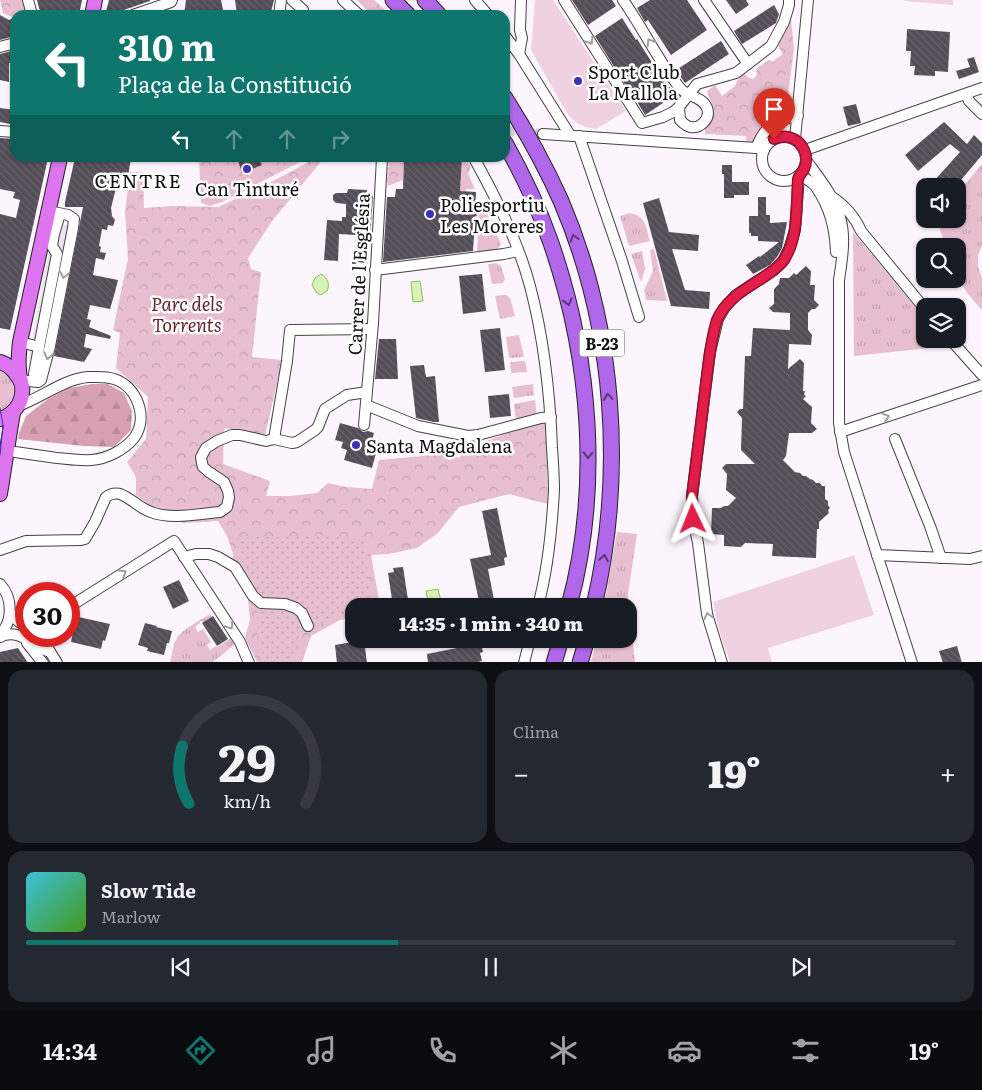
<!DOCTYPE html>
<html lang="es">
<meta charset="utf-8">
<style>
:root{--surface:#171b24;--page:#242831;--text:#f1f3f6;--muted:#9ea1a6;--line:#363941;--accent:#0f766e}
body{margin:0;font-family:Literata,serif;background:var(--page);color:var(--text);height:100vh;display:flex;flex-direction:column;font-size:19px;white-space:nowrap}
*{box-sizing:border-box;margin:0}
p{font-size:16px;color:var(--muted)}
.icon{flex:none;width:28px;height:28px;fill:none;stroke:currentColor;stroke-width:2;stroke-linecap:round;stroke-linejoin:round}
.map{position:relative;height:662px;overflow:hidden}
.side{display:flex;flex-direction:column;gap:8px;padding:8px;background:#0d0f14;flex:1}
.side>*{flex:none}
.top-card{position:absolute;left:10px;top:10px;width:500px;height:152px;border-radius:15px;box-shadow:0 1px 4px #0004;background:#0f766e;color:#fff;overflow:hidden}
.tools{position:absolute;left:916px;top:178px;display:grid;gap:10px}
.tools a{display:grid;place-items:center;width:50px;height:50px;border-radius:10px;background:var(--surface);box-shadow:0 1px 4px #0004;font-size:25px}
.speed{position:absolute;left:15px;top:582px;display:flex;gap:10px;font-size:25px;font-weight:700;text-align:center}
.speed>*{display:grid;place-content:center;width:65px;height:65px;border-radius:50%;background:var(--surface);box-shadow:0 1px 4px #0004;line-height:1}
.speed .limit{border:8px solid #d22;background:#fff;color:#111}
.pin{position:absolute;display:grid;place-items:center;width:42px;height:42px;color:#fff;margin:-51px -21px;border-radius:50% 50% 50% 0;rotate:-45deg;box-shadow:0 0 5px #0007}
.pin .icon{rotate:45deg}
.me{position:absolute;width:55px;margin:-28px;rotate:358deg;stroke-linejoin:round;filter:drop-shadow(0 0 4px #0008)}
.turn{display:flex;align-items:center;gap:18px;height:105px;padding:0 25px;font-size:22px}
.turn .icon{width:65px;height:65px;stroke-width:2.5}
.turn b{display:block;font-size:35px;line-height:42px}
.lanes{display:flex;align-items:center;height:48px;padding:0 25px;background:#0003;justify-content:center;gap:25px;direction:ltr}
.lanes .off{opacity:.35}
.big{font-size:38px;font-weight:800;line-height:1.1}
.side .card{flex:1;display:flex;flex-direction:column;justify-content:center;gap:8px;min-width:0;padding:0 18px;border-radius:15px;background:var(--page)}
.side .dial{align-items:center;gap:0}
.dial svg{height:130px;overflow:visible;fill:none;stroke:var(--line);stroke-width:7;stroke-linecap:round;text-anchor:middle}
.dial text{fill:var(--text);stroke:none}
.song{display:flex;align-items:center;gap:15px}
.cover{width:60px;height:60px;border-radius:8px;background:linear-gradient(135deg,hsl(190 70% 55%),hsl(100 70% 35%))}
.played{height:5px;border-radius:2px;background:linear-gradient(90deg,var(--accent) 40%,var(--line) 40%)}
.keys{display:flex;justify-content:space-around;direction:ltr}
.heat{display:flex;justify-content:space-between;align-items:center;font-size:28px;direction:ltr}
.side .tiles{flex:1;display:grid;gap:8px;grid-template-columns:1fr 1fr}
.card:last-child{grid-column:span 2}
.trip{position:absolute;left:345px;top:598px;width:292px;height:50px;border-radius:15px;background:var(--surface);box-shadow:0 1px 4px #0004;font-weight:800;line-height:50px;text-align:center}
.tabs{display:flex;height:80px;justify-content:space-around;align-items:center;background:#090b0e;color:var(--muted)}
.tabs .icon{width:35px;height:35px}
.tabs .active{color:var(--accent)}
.tabs b{font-size:22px;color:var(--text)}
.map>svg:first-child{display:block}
</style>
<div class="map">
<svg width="982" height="663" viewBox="0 0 982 663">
<defs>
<pattern id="grass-tufts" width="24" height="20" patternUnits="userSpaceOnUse" patternTransform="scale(1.25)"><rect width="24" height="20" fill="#e7bfd0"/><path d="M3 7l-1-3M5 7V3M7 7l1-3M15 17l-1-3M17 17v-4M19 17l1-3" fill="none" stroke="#c5a3b2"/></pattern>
<pattern id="forest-firs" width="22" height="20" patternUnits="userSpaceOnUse" patternTransform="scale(1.25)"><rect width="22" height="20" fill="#d7a0b3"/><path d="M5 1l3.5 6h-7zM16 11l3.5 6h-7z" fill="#b88999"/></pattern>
<pattern id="park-crowns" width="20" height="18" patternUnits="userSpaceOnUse" patternTransform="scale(1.25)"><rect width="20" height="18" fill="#e7bfd0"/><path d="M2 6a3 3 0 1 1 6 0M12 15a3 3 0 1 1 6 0" fill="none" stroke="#c5a3b2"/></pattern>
<pattern id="garden-dots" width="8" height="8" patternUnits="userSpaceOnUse" patternTransform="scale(1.25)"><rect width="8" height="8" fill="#e7bfd0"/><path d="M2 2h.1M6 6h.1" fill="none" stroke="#c5a3b2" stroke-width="1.8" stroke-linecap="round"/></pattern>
<pattern id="building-back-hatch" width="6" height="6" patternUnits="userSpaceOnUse" patternTransform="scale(1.25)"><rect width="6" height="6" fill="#534d58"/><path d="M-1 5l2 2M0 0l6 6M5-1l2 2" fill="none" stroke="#67626b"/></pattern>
</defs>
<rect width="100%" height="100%" fill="#fdf5fe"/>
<g fill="url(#grass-tufts)">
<polygon points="462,158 465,158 471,167 468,174 475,189 466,189 466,191 460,191"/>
<path d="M982 164V244L978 256V267L982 278V310C974 301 960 286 958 274 956 265 958 255 958 246H946L940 230V219H958V193Z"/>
<polygon points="481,200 501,244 495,253 477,256 479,204 478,201"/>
<path d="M630 213C646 216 646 227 650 241L629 246 620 216Z"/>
<polygon points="853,232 925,318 925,339 942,339 948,346 854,356"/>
<polygon points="654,249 667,301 646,300 644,290 653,271 650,250"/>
<polygon points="642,251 645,269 641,282 631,254"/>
<polygon points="496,263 501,266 505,279 503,283 492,284 488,264"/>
<polygon points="506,295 510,298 515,316 500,319 495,296"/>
<polygon points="519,335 524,357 509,358 506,337"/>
<polygon points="525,361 527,372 511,373 510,362"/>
<path d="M0 371C18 381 19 401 0 411Z"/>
<polygon points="533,384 534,395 514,398 512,387"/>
<polygon points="535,400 537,417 516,422 514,404"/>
<polygon points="617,532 637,534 628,594 635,662 591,662 597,639 629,639 629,606 604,606"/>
<path d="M210 614 212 617 205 622 201 621 200 622V623L195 627 198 632 203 629 211 642 207 645 210 650 216 646 217 647 231 638 235 644 213 662 170 663C172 655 173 645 177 638 182 629 201 620 210 614Z"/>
</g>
<polygon fill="url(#forest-firs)" points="92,384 108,384 124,393 132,411 131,430 114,447 84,446 18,439 19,433 26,416 48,399 69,388"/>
<g fill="url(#park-crowns)">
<path d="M0 0H31L34 14C25 14 19 15 12 17L3 13Z"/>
<polygon points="357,0 374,0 391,15 372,15"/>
<path d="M791 19 794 50 787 101 789 111 765 123 754 144H746V136L705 134V128C719 117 712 105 707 91L715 85 722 96 735 86 737 81 745 72V74L749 78 753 79 757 75 756 69 769 60 772 62 783 54 776 43Z"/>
<polygon points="199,158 303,158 304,160 222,202 210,206 201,203"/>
<polygon points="307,158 324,158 272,221 248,258 251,269 261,272 252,357 282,360 265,436 224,428 223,464 270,481 266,496 290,496 317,493 328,483 346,487 372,489 379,460 444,454 460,458 465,446 489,440 530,425 546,423 548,504 509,494 459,507 438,533 417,548 389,554 371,555 380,606 354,606 354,618 340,620 311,636 302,662 257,662 245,638 250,619 246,582 232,570 233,554 227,536 218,521 183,523 150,506 136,495 136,477 127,462 146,439 148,397 116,368 120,333 113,330 128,259 125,211 130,172 143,172 144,208 172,206 218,207 256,190 307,163"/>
<polygon points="387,158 404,158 403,180 388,186 386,177 388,177 387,173 388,172 387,168 389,167 387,163 389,162"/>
</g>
<polygon fill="url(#garden-dots)" points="317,535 365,540 371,604 365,606 354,606 354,610 300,632 292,657 285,662 267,662 257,640 258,627 257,582 240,558 236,538"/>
<g fill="#efd1e1">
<path d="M535 0H553L626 111 596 129C582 126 576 125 567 113L531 50Z"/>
<polygon points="904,0 953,0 953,5 904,1"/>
<polygon points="854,555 874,615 768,648 772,662 730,662 719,630 713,602"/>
</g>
<polygon fill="#eee2f0" points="56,216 61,224 71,226 39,380 26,379 35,323"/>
<g fill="#d8f2bd" stroke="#85c448">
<path d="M321 274C328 278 330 284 327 291L321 295 316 292 312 285 315 278Z"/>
<polygon points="420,281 423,301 413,302 411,282"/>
<polygon points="438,589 442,606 429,606 426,591"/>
</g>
<g fill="url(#building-back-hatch)">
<polygon points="37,0 82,0 79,15 41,15"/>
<polygon points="109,0 150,0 150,1 109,15 105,15"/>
<polygon points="186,0 221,0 224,15 184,15"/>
<polygon points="235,0 274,0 271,12 237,14"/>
<polygon points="572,0 612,0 616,6 588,25"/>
<polygon points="650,0 687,0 707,30 671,55 648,20 645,22 637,8"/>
<polygon points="726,0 746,0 749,5 736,14"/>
<polygon points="774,5 779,14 776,23 742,44 734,31"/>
<polygon points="0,15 9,20 15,18 15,36 0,40"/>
<polygon points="622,18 636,40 637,39 665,83 666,82 675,95 645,115 632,93 631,94 595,36"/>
<polygon points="907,29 950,32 948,72 935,71 935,76 914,75 915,66 910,66 911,51 906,51"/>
<polygon points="721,41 729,54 685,83 676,70"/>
<polygon points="15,50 15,63 9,63 9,82 0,80 0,54"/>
<polygon points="974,57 979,72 959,79 956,71 970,67 967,59"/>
<polygon points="856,104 861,123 848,126 843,107"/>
<polygon points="0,108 15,110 15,125 0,122"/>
<polygon points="944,122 967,144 974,135 982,143 982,155 956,186 938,186 933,182 960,152 950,144 918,171 905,155"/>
<polygon points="0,138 15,139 15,158 48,158 10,330 0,328 0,214 16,218 20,200 13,198 15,192 0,189"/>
<polygon points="75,158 131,158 128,176 119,176 111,208 112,216 115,220 113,226 108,225 107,230 102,229 99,246 101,247 100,252 106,253 104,260 96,258 93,275 118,280 115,292 110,309 90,305 87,319 91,320 89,327 111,336 110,339 86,334 84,347 92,349 84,362 54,356 83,207 65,207 65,202"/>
<polygon points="237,158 259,158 262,165 242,173"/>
<polygon points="404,158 462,158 460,191 476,192 475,212 477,216 473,217 476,226 473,227 476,235 474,236 473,251 383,262 387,197 395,197 396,189 403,189"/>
<polygon points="722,165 732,165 732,182 749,182 749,195 734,195 734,198 724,198 724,174 722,174"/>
<polygon points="348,189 367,190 367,194 372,195 373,197 368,263 355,262 356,235 339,234 338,261 324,260 327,220 342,221 342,217 346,217 346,204 336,203 333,200 333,195 336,193 347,193"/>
<polygon points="758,197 766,197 766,215 770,215 770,223 787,222 782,248 777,257 770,265 753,274 746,265 759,256 760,257 779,242 758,241 758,236 751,236 751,233 749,233 749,216 758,216"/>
<polygon points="659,198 669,232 699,235 698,251 672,249 685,290 710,292 709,309 671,306 643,203"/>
<polygon points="806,266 811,271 810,285 815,285 814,300 819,305 815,309 812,309 808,313 808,330 812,335 811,345 789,344 788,369 800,359 804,363 803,391 805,391 804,395 806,396 803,399 812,407 811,423 817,429 812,433 789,433 786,456 783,460 795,472 800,473 803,476 806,476 810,479 813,480 816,483 820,483 822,486 825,486 825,499 828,501 828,505 830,508 828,510 829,513 819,522 819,529 817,529 816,558 772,556 773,544 745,543 741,547 724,546 724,535 711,534 712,508 721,508 724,506 728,506 736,498 726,490 727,474 722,468 726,464 755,464 741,450 742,418 737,412 740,409 743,409 745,356 751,356 753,328 790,330 790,313 773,312 769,308 774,304 774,289 779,284 780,278 789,278 794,273 796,275"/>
<polygon points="482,274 486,311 463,314 459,276"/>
<polygon points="500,328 505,370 485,372 480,330"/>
<polygon points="379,339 396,339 398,379 375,379"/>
<polygon points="424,365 426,377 435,376 439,422 434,422 416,418 410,366"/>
<polygon points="509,394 511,416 490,418 488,396"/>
<polygon points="340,423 358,428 363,432 368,431 374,433 369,451 376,453 372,468 344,460 347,450 341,448 343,442 335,440"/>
<polygon points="497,508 507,557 504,558 505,565 488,569 495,605 480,606 470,559 491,555 482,511"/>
<polygon points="403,567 409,606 393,606 388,573 394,572 393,568"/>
<polygon points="179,580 189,601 173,609 163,587"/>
<polygon points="74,616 110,624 105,641 103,640 101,649 71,642 73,632 71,632"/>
<polygon points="213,616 228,639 217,646 202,623"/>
<polygon points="145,623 157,626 156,627 172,631 169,643 167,643 164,655 147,651 148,648 138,645"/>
<polygon points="466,639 480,639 483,652 480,653 482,661 473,663 428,663 427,654 467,646"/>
<polygon points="364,640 367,663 337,663 335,645"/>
<polygon points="957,646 962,663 943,663 939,651"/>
<polygon points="18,648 28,663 0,663 0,652"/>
</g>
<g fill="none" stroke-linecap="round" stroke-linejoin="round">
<polyline stroke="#d9d3da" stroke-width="10" stroke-dasharray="10 5" stroke-linecap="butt" points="505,131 543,134"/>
<defs>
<g id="minor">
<polyline points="28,0 32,15"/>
<polyline points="292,0 303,10 303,15"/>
<polyline points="343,0 359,15"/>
<polyline points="475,0 488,15"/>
<polyline points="564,0 642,123 663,117 673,112 679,107 697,84 736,73 771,46 784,22 789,5 789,0"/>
<path d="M623 0C643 28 658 61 680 88 687 97 702 96 707 108 711 119 700 129 690 127 686 126 683 123 680 120L679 107"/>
<polyline points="704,0 748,64"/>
<polyline points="133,15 171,2 172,0"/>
<polyline points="279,15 281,0"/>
<polyline points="505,36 519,54 570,135"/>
<polyline points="0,47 15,43"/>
<polyline points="519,54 522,38 520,30 521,0"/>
<polyline points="966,94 969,101 982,114"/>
<polyline points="0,131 15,132"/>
<polyline points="543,134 756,148 764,150"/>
<polyline points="579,136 622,261 639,317"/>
<circle cx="784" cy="159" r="22"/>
<polyline points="795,139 808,0"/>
<path d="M756 148C758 144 760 139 762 136 768 125 786 117 798 116"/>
<polyline points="805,150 982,88"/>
<path d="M474 158C496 198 518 241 530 286 544 339 550 393 552 448 553 462 554 476 554 490 552 528 548 569 538 606"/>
<path d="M806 160C819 178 834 196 840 217 846 237 842 260 839 280V423L844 452 912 663"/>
<path d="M801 174C805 179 812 182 816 187 830 208 835 227 836 252"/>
<path d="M832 197C844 205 855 217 861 231L925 309"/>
<polyline points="375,270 504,254 518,251"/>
<polyline points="950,339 982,375"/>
<polyline points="28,344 39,347 34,374 39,380"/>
<polyline points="39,347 57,254 52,246 54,234 59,217"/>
<polyline points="20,380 38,382 41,380 50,346 73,228 74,219 68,215 49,211"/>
<polyline points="366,405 418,426 468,436 478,435 541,418 551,417"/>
<polyline points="364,425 373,323 382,158"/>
<polyline points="840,432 982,385"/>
<polyline points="274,439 287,361 290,330 372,329"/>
<polyline points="895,439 930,526 941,558"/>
<path d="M15 452C29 454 43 456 57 458 68 459 80 461 91 460 107 459 124 450 134 438 149 418 137 386 114 379 106 376 97 377 88 377 64 379 41 398 18 406"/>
<path d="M0 550 26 541 81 540 85 539 95 522 106 497C117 489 124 496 134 502 139 506 145 510 151 512 171 520 198 514 220 512L227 507 229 497 228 491 224 482 209 472 203 467 202 463 201 457 206 448 217 441 232 435H240L266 441 274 439 292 443 297 442 315 430 318 427 325 409 347 395 367 392"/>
<polyline points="877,555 970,559 982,556"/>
<polyline points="184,557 196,554 209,554 218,557 235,567 253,596 261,603 285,604 296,608 302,613 308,626"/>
<path d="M0 584C13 598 13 621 0 635"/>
<polyline points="69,607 174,541 240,642 249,663"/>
<polyline points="10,613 15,619 26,627"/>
<polyline points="39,636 46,645 57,663"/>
<path d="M0 637C19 627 33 647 50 652"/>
<polyline points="27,643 43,663"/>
<polyline points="524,663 530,639"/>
<polyline points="722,663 707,614 698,543 693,519 692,496 710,352 718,319 725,307 736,295 774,270 783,261 789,249 795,230 799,176"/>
</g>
<g id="major">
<polyline points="92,15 95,0"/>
<path d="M0 362C10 365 15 372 20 380"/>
<path d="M0 419C14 415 24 402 22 386 21 381 19 376 19 370 18 361 19 351 20 342L60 158"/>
<polyline points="0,494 13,412"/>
</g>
<g id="highway">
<polyline points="393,0 408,15"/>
<polyline points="425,0 439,15"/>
<path d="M505 98C526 131 545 165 561 201 615 327 625 474 594 606"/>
<path d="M505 143C523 175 539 209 551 243 591 359 601 488 569 606"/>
<polyline points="554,663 561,639"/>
<polyline points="580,663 587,639"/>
</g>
</defs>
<use href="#minor" stroke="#434343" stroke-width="12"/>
<use href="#major" stroke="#212121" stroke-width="16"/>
<use href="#highway" stroke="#212121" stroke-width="17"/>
<use href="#minor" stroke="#fff" stroke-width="10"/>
<use href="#major" stroke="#de74ef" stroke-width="14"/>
<use href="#highway" stroke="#b167ea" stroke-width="15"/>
<polyline stroke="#3a31b8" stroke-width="1" points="0,408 3,425 0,455"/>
</g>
<defs><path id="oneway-chevron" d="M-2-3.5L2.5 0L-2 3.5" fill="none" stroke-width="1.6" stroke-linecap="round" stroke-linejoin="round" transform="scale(1.25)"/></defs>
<g stroke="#9f9f9f">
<use href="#oneway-chevron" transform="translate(590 41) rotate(58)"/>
<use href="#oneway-chevron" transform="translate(650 42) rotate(-122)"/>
<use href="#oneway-chevron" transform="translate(64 275) rotate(101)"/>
<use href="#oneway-chevron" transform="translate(48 356) rotate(104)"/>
<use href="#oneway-chevron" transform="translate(886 417) rotate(-18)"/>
<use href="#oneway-chevron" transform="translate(123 573) rotate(-32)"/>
<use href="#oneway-chevron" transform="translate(708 616) rotate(-103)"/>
<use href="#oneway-chevron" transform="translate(230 626) rotate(57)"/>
</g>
<g stroke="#583772">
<use href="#oneway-chevron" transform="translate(574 238) rotate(-108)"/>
<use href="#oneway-chevron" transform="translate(568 302) rotate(76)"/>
<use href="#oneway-chevron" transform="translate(608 397) rotate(-95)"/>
<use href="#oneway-chevron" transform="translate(588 455) rotate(91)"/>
<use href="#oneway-chevron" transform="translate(604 558) rotate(-81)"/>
</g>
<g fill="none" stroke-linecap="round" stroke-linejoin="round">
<defs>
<path id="route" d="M693 519 692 496C696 461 701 426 705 391 708 369 710 341 717 320 725 300 747 288 764 277 771 272 779 267 784 260 799 236 796 206 798 179 799 175 802 173 804 169 807 163 807 155 803 148 797 137 785 134 774 139"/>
</defs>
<use href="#route" stroke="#92132f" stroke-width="12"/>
<use href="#route" stroke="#e11d48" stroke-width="9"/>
</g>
<g fill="#3a31b8" stroke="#fff" stroke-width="2">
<circle cx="578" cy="81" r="5"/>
<circle cx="247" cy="169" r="5"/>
<circle cx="430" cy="214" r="5"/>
<circle cx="356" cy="445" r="5"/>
</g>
<g text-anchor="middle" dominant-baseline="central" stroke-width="5" stroke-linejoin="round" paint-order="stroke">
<rect fill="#fff" stroke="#585858" stroke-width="1" x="579.5" y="329.5" width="45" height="27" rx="4"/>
<g font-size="16" font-weight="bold" fill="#101010">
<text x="602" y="343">B-23</text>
</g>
<g font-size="18" fill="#101010" stroke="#fff" text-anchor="start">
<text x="588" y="71">Sport Club<tspan x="588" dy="21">La Mallola</tspan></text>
<text x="247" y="188" text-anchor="middle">Can Tinturé</text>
<text x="440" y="204">Poliesportiu<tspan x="440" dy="21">Les Moreres</tspan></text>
<text x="366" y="445">Santa Magdalena</text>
</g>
<g font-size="18" fill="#101010" stroke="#fff">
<text transform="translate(358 274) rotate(-87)">Carrer de l'Església</text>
</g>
<g font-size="18" font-style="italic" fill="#65242a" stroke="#fff">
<text x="187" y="303">Parc dels<tspan x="187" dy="21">Torrents</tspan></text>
</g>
<g font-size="19" letter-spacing="1" fill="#101010" stroke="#fff">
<text x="138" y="180">CENTRE</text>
</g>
</g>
</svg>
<div class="tools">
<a><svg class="icon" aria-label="sound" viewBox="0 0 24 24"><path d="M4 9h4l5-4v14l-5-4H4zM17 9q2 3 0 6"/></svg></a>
<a><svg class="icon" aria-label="search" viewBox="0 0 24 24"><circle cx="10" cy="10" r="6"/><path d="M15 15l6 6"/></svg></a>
<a><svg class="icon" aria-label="layers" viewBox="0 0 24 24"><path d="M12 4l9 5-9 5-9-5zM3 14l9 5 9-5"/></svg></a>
</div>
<div class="speed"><div class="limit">30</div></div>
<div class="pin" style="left:774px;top:139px;background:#d93025"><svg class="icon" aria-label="arrive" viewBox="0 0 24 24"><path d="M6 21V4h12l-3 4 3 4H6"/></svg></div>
<svg class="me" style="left:693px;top:519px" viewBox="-20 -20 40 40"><path d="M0-17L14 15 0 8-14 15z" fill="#e11d48" stroke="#fff" stroke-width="4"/></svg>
<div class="trip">14:35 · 1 min · 340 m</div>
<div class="top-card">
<div class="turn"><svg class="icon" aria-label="left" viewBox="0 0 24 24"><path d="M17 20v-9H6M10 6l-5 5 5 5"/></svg><div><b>310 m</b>Plaça de la Constitució</div></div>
<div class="lanes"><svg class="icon" aria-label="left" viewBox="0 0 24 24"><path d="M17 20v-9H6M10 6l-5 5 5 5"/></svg><svg class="icon off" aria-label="ahead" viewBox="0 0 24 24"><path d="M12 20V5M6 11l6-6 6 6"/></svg><svg class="icon off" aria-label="ahead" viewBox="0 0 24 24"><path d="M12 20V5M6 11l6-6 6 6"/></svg><svg class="icon off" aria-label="right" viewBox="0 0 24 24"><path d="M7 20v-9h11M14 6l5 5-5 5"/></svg></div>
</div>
</div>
<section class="side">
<div class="tiles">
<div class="card dial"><svg viewBox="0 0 100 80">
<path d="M14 69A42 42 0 1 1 86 69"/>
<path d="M14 69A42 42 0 0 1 10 34" stroke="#0f766e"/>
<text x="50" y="56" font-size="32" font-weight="700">29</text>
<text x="50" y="72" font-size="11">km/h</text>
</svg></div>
<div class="card"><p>Clima</p>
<div class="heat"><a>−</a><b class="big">19°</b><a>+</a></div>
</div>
<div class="card">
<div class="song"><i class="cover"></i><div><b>Slow Tide</b><p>Marlow</p></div></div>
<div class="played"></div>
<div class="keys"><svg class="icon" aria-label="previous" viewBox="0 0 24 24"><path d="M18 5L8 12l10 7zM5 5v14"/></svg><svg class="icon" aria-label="pause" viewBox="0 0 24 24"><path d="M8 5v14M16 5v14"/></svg><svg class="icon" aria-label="next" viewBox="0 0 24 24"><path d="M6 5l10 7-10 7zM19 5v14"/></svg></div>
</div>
</div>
</section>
<nav class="tabs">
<b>14:34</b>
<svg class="icon active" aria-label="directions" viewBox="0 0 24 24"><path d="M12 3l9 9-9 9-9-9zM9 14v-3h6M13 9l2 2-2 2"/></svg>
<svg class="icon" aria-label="music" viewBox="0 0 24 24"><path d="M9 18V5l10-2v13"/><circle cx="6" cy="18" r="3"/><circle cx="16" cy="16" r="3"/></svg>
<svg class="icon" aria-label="phone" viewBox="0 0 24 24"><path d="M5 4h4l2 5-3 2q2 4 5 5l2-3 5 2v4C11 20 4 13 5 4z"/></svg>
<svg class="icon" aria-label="climate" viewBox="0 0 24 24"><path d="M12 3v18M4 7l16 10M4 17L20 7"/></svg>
<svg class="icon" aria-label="car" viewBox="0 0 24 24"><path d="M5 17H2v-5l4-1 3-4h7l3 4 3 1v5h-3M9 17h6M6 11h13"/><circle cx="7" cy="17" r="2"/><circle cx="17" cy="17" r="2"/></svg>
<svg class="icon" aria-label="filters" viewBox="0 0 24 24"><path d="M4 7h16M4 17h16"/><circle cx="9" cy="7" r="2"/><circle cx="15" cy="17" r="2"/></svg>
<b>19°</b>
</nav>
